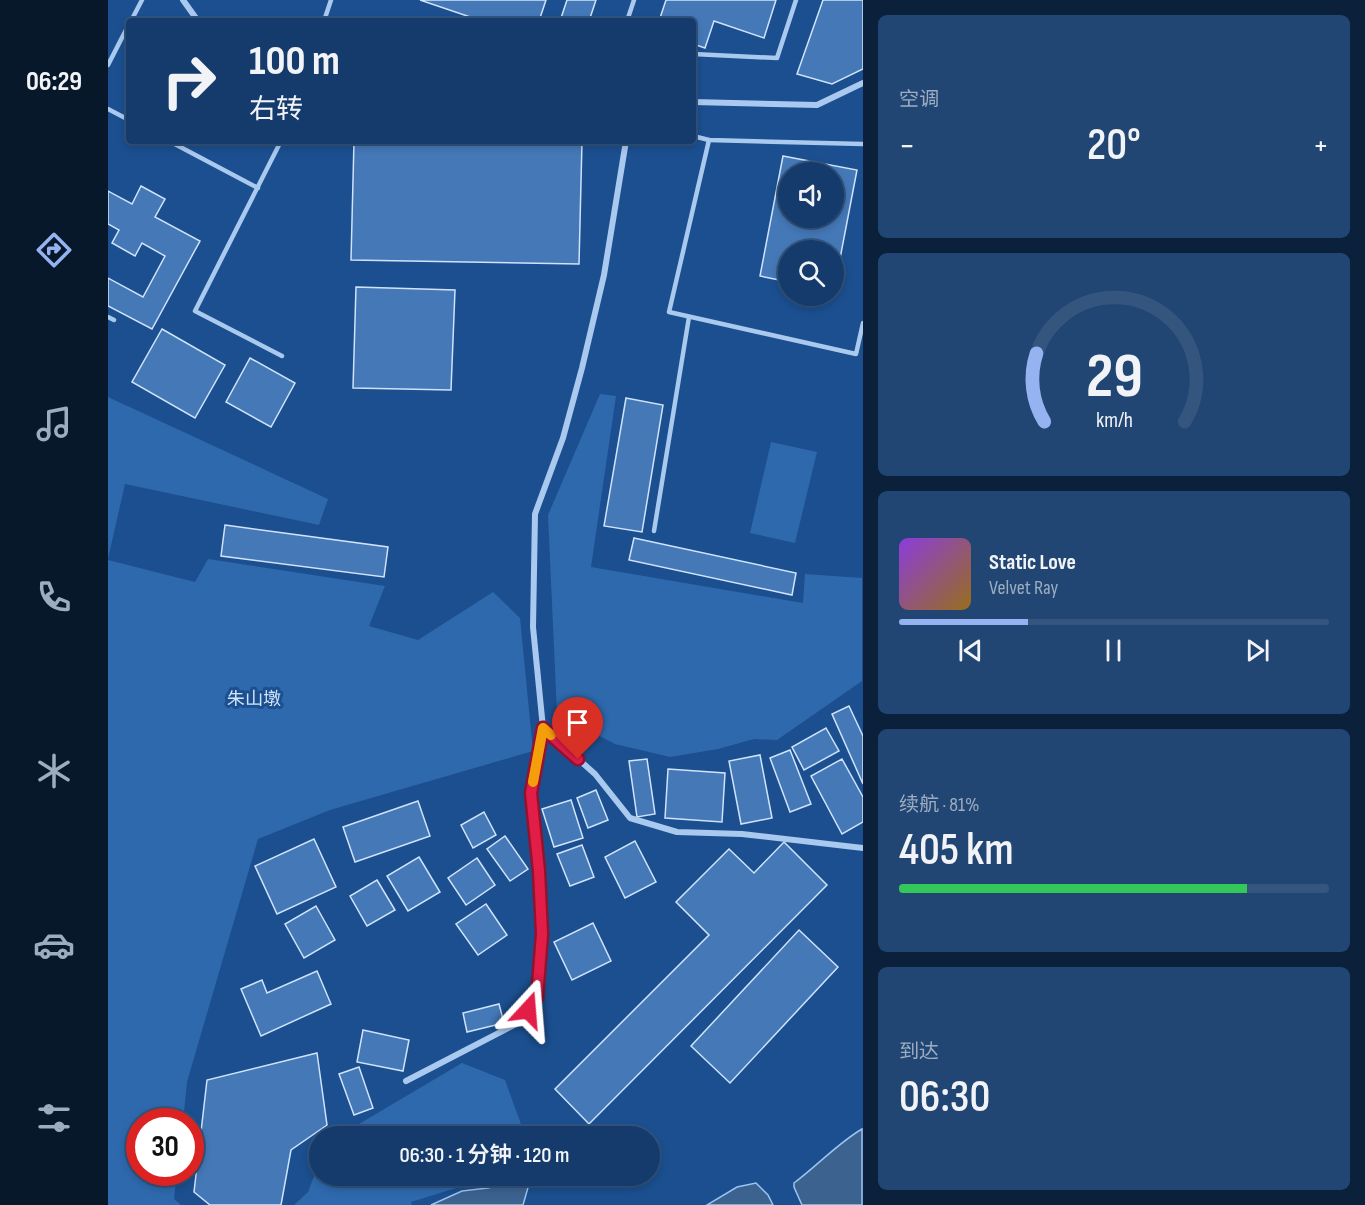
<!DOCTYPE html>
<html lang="zh">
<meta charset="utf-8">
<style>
:root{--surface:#143b6b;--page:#214673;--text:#f1f3f6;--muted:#9dadc1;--line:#33557e;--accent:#95b2f1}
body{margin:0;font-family:"Sofia Sans Condensed","Noto Sans SC",sans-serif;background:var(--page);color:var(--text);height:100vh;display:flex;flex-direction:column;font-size:22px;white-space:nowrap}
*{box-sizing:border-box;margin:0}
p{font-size:20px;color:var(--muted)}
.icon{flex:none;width:33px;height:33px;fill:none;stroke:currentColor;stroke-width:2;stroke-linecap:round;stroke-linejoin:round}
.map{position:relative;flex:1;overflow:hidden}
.details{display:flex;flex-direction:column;gap:15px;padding:15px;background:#0b203b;width:502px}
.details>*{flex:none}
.top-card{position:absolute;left:18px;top:18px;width:570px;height:126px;border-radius:6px;box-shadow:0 3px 9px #0003,0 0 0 2px var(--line);background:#143b6b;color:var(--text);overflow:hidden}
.buttons{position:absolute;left:670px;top:162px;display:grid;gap:12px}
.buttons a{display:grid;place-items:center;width:66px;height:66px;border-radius:50%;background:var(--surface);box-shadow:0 3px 9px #0003,0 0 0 2px var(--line);font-size:30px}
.speed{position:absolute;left:18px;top:1108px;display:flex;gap:12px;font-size:30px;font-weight:700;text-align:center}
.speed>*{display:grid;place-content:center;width:78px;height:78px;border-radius:50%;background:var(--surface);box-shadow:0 3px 9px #0003,0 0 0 2px var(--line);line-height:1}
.speed .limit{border:9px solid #d22;background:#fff;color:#111}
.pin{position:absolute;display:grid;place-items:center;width:51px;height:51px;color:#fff;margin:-62px -26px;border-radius:50% 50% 50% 0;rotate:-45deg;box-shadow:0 0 6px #0007}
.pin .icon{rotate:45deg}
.me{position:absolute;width:66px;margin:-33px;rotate:19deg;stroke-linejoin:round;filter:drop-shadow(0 0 4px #0008)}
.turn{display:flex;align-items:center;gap:21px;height:126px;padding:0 24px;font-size:27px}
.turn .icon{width:78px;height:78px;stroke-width:2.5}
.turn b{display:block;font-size:42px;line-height:51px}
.big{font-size:45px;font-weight:600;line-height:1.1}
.details .widget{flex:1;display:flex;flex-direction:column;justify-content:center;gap:9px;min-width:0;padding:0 21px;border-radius:9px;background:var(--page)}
.details .dial{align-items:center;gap:0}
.dial svg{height:156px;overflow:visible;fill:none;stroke:var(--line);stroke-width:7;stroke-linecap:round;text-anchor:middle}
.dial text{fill:var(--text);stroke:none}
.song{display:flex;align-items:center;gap:18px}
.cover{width:72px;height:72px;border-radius:9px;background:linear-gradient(135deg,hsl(270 70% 55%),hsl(40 70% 35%))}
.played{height:6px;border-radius:3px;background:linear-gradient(90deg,var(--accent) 30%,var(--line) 30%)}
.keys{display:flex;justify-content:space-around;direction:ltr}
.heat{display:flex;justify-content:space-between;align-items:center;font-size:33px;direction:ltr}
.charge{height:9px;border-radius:4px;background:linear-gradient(90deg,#34c759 81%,var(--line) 0)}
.trip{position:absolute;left:201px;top:1126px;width:351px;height:60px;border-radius:30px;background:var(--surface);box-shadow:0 3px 9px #0003,0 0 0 2px var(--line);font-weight:600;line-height:60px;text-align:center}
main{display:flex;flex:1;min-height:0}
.dock{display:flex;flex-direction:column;width:108px;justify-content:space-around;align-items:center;background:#08182b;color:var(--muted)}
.dock .icon{width:42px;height:42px}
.dock .selected{color:var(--accent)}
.dock b{font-size:27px;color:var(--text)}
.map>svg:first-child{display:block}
</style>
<main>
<nav class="dock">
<b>06:29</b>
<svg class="icon selected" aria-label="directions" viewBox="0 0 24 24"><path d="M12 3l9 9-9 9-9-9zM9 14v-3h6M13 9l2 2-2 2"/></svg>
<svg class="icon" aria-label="music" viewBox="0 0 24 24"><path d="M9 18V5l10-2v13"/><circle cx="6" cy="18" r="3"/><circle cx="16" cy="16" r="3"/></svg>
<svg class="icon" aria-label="phone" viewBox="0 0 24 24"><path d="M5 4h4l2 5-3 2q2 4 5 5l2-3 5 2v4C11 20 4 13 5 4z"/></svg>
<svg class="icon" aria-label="climate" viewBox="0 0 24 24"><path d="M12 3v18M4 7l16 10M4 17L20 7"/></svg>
<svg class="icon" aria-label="car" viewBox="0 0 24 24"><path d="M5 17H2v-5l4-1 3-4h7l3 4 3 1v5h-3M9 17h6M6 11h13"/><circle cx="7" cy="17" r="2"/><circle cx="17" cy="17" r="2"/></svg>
<svg class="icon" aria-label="filters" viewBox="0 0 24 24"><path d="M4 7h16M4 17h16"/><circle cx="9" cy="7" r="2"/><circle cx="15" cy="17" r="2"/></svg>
</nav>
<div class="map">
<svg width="755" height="1205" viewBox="0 0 755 1205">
<rect width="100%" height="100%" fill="#1b4f8f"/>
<g fill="#2e69ad">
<polygon points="492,394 508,396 483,567 695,603 697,574 754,578 754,681 669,740 646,739 610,749 562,757 507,744 449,714 440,515"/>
<polygon points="0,397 220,499 211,525 17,484 0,559"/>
<polygon points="663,442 709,452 687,543 642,533"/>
<polygon points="100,559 277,586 261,626 310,640 385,592 412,618 425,751 222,810 150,839 79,1082 75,1122 32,1122 32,1173 69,1173 66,1199 73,1205 0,1205 0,560 87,582"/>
<polygon points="354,1063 397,1080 414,1127 409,1137 229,1137"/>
<polygon points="211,1163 212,1176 387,1176 303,1202 304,1205 186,1205 200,1192"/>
</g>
<g fill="#3c6290" stroke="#9cc4f0" stroke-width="1.5">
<path d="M754 1129V1205H694L686 1187V1183C709 1166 730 1143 754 1129Z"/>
<polygon points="414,1179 421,1184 415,1205 323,1205 354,1191 380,1188"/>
<polygon points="648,1183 660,1195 665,1205 599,1205 629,1187"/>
</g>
<g fill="#4478b7" stroke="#cfe3fa" stroke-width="1.5" fill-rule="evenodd">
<polygon points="312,0 438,0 431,21 374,21"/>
<polygon points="459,0 488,0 481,21 452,21"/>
<polygon points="558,0 668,0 656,38 606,21 597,48 585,44 585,21 551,21"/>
<polygon points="715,0 755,0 755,69 724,84 689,74"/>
<polygon points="246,141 474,141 471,264 243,260"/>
<path d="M675 156 749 170 726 290V250H681V282L652 276ZM681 172H726V218H681Z"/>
<polygon points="33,186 57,199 47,217 92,241 44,329 0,306 0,278 35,297 57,256 34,243 27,256 4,243 11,230 0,224 0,191 24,204"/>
<polygon points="248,287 347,290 343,390 245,388"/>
<polygon points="54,329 117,365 87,418 24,382"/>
<polygon points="142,358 187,383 163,427 118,402"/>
<polygon points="518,398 555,405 534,532 496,526"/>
<polygon points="117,525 280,547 276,577 113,556"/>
<polygon points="526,538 688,573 684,595 521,560"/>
<polygon points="741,706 755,736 755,784 724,714"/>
<polygon points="718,728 731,751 696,770 684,747"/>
<polygon points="682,750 703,804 682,812 662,758"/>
<polygon points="652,755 664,818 633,824 621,761"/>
<polygon points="539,759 547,814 529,817 521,761"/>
<polygon points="734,759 755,797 755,822 734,834 703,776"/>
<polygon points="560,769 617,773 614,822 557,818"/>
<polygon points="488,790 500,820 480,828 469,798"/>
<polygon points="463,800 475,838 446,847 434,809"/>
<polygon points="310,801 322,836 247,862 235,827"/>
<polygon points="376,812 388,835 365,848 353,825"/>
<polygon points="397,836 420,869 402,881 379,849"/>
<polygon points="206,839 228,887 169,914 147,866"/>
<polygon points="527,841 548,882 517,898 497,857"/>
<polygon points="676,842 719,885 481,1124 447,1089 601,935 568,902 621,849 646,873"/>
<polygon points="474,845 486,877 462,886 449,854"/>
<polygon points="311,857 332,892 300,911 279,876"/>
<polygon points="369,858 387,885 358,905 340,878"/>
<polygon points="269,880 287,910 259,926 242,896"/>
<polygon points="378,904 399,935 370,955 348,924"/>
<polygon points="208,906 227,940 196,958 177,924"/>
<polygon points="485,923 503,961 464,980 446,942"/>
<polygon points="691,930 730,967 622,1083 583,1046"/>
<polygon points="209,971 223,1004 153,1036 133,989 154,980 159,993"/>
<polygon points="391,1004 396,1023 359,1032 355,1013"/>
<polygon points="255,1030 301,1040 295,1071 249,1062"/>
<polygon points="209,1053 219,1125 183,1150 173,1205 102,1205 86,1192 99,1080"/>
<polygon points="251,1067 265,1108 246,1115 231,1074"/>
</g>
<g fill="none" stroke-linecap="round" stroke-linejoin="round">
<g stroke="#a9c9ee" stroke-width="4.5">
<polyline points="23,21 34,0"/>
<polyline points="216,21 223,0"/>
<polyline points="519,21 526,0"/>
<polyline points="585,54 669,58 688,0"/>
<polyline points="0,65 21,24"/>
<polyline points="0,109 21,120"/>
<polyline points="585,136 601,140 755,144"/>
<polyline points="601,140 561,312 748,354 755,323"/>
<polyline points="61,141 150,188"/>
<polyline points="173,141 87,311 174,356"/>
<polyline points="0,317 6,320"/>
<polyline points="546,531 581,317"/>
</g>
<g stroke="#a9c9ee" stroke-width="6">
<polyline points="75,0 90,21"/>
<polyline points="585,102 709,105 755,83"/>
<polyline points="518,141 496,275 474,368 455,438 427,514 425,627 435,728 487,774 522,818 569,832 634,834 755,848"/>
<polyline points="298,1081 412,1022 429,998 434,934 431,871 423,793 435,728"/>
</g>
</g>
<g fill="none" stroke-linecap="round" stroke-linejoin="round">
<defs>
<polyline id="route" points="420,1010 429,998 434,934 431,871 423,793 435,728 470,759"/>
</defs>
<use href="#route" stroke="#92132f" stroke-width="15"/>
<use href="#route" stroke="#e11d48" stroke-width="10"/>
<polyline stroke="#f59e0b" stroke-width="10" points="425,782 435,728 443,735"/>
</g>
<g text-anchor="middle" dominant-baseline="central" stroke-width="6" stroke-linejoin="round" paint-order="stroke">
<g font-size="18" fill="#cfe3fa" stroke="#1b4f8f">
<text x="146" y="699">朱山墩</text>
</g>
</g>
</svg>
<div class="buttons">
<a><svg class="icon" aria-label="sound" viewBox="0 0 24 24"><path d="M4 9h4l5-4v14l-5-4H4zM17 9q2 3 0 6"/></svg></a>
<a><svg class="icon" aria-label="search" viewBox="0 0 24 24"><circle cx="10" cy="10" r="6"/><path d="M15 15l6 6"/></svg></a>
</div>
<div class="speed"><div class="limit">30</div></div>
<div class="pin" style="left:470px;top:759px;background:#d93025"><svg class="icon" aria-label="arrive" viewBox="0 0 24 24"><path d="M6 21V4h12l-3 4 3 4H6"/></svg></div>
<svg class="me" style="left:420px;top:1010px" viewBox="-20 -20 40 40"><path d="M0-17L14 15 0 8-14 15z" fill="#e11d48" stroke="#fff" stroke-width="4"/></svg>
<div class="trip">06:30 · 1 分钟 · 120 m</div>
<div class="top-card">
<div class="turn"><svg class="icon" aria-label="right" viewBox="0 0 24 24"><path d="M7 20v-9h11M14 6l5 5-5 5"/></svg><div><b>100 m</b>右转</div></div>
</div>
</div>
<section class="details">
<div class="widget"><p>空调</p>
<div class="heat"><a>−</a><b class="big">20°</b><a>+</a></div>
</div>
<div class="widget dial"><svg viewBox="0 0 100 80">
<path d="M14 69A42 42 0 1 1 86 69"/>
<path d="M14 69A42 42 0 0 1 10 34" stroke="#95b2f1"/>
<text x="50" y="56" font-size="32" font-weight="700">29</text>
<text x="50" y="72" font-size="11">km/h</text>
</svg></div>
<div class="widget">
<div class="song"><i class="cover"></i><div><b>Static Love</b><p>Velvet Ray</p></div></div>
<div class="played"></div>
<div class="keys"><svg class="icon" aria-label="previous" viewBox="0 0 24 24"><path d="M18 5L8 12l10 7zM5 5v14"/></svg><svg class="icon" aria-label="pause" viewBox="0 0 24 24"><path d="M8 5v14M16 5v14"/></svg><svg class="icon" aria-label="next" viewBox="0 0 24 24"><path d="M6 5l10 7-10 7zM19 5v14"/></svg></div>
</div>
<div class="widget"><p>续航 · 81%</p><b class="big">405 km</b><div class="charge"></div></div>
<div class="widget"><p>到达</p><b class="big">06:30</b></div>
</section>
</main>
